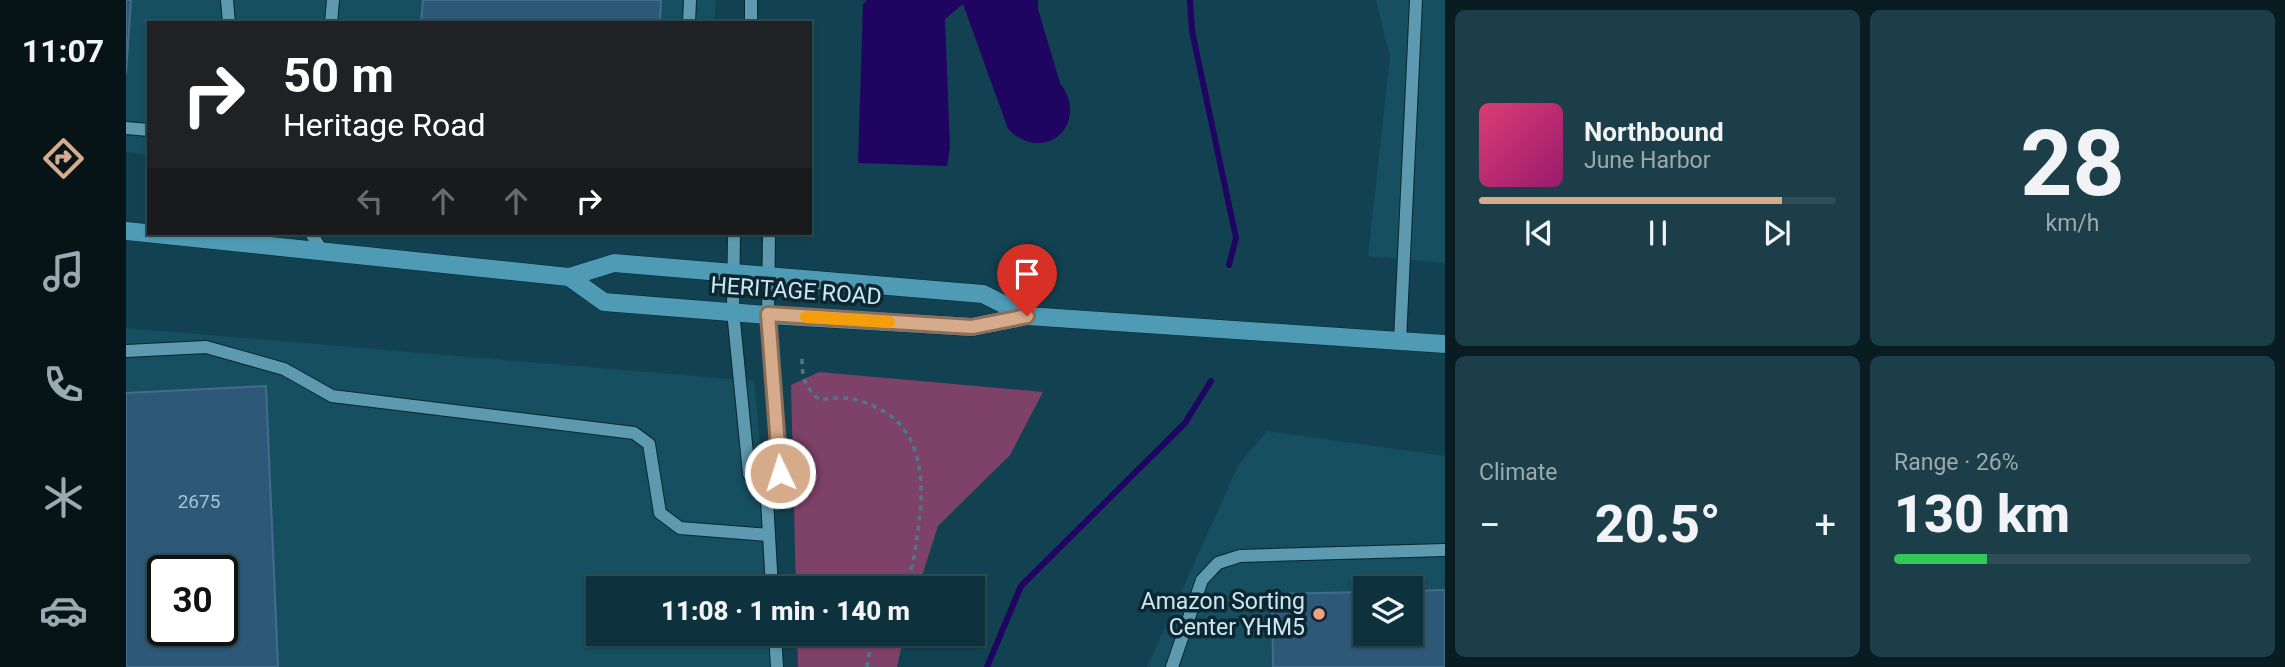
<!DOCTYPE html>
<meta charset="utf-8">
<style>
:root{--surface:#0e323d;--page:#1c3e48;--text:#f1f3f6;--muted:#9baab0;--line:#2e4d57;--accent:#d6ab8b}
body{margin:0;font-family:Roboto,sans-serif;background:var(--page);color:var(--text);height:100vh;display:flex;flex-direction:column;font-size:26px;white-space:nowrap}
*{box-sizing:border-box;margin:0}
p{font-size:23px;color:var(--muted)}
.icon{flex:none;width:38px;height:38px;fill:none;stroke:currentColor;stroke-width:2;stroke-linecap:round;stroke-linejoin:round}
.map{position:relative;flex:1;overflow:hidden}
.panel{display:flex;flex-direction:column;gap:10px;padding:10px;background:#081c22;width:840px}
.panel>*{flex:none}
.top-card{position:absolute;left:21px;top:21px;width:665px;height:214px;border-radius:0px;box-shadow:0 2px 5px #0004,0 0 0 2px var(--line);background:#202124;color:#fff;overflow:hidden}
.fabs{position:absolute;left:1227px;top:576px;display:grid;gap:14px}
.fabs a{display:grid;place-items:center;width:70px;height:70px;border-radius:0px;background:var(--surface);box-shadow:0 2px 5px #0004,0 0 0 2px var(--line);font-size:35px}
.speed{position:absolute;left:21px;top:555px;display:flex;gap:14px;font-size:35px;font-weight:700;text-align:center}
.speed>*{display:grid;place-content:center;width:91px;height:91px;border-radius:50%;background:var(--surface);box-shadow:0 2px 5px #0004,0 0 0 2px var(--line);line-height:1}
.speed .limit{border:4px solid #111;border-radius:10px;background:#fff;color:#111}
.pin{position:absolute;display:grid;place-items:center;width:60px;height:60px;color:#fff;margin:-72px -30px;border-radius:50% 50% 50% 0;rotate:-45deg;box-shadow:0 0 7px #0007}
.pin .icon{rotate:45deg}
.me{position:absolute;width:77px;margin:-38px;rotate:356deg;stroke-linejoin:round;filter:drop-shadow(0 0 5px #0008)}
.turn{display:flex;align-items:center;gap:24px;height:147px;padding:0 21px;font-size:32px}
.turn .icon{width:91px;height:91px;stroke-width:2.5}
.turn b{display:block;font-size:49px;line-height:60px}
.lanes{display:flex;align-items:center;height:66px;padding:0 21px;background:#0003;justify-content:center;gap:35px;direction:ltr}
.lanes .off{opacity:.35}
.big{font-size:52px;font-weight:800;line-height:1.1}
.panel .card{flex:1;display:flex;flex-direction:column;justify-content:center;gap:10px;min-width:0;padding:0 24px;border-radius:10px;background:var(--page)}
.panel .dial{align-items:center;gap:0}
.dial b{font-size:91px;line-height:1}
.song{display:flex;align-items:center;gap:21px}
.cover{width:84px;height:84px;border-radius:10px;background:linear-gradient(135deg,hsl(340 70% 55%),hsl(320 70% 35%))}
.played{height:7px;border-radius:4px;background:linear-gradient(90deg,var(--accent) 85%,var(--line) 85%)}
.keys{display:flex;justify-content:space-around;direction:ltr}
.heat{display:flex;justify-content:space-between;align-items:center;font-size:38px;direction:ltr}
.charge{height:10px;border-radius:5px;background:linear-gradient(90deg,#34c759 26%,var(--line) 0)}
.panel .tiles{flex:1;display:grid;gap:10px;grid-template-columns:repeat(2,1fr)}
.trip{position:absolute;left:460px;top:576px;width:399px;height:70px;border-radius:0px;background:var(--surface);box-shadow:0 2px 5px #0004,0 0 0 2px var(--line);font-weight:800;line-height:70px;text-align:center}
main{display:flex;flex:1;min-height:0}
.menu{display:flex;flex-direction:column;width:126px;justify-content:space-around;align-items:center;background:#061418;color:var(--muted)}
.menu .icon{width:49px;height:49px}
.menu .current{color:var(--accent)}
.menu b{font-size:32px;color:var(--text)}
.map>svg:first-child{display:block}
</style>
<main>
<nav class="menu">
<b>11:07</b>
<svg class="icon current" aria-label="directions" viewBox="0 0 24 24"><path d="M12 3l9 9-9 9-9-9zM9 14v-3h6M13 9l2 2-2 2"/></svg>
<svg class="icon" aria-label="music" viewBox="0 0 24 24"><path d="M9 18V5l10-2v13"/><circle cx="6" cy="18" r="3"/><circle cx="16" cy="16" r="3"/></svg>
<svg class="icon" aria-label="phone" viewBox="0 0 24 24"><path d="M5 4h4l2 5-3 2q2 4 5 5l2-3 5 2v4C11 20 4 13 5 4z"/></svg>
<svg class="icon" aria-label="climate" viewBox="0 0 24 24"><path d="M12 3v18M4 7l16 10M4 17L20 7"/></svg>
<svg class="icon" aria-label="car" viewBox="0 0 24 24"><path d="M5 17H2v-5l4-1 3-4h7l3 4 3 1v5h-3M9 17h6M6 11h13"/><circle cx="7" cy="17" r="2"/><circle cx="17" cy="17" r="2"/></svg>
</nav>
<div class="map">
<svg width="1319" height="667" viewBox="0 0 1319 667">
<rect width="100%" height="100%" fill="#124251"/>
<g fill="#164f60" fill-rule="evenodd">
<polygon points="0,0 590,0 588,23 23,23 23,155 0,152"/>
<polygon points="1250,0 1319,0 1319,263 1242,256 1264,57"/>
<path d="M0 328 628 381 648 588H472V634H652L655 667H0ZM37 570H96V630H37Z"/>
<path d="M1141 431 1319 456V667H1021L1113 464ZM1239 588H1284V634H1239Z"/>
</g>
<g fill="#7e4268">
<polygon points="693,372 917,392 884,455 812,526 792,588 670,588 665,385"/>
<polygon points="671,634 778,634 771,667 672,667"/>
</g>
<path fill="#200462" d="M741 0H912V9L934 83C965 124 918 166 882 129L837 4 819 19 824 148 821 166 732 163 737 4Z"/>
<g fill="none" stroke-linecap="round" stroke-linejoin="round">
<g stroke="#200462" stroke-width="6">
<polyline points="1064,0 1066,31 1110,238 1103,265"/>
<polyline points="861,667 895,586 1059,423 1085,381"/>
</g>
</g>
<g fill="#2e5877" stroke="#426c8c" stroke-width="2" fill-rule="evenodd">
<polygon points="0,0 5,0 0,74"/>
<polygon points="297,0 535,0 534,23 295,23"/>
<path d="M140 386 152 667H0V393ZM37 570H96V630H37Z"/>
<polygon points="1319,590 1319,667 1147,667 1146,594 1239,592 1239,634 1284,634 1284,591"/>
</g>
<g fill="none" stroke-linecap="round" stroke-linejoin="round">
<defs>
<g id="minor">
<polyline points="101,0 103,23"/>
<polyline points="625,0 625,23"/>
<polyline points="205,23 207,0"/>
<polyline points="563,23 564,0"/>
<polyline points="0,128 23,130"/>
<polyline points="185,233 196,251"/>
<polyline points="608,233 607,311 623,474 641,500"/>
<polyline points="643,233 642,315 654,473 641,500 646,588"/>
<polyline points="1274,341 1290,0"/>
<polyline points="0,351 80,347 158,369 206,396 508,433 523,444 534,513 554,528 643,535"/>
<polyline points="649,634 651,667"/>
<polyline points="1046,667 1076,580 1092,563 1114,556 1319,550"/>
</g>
<g id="major">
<polyline points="0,231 443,277 488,263 857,294 901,316"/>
<polyline points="443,277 478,302 642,315 846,327 901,316 1319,344"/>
</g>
</defs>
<use href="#minor" stroke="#062731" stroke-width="14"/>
<use href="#major" stroke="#062731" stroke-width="19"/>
<g stroke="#4e7885" stroke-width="3.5" stroke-dasharray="5 5" stroke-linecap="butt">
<path d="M676 359C676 378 679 388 694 400 718 396 729 397 751 408 800 430 799 491 791 536 789 554 786 573 777 588"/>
<polyline points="741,667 744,647 752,634"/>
</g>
<use href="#minor" stroke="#5e9aaf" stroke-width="12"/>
<use href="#major" stroke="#4f9ab4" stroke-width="18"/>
</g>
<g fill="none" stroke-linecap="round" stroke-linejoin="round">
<defs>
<polyline id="route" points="654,473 642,314 846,327 901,316"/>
</defs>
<use href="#route" stroke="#8b6f5a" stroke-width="18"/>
<use href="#route" stroke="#d6ab8b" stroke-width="12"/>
<polyline stroke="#f59e0b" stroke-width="12" points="680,317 763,322"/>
</g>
<circle fill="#f2a07f" stroke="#0d262f" stroke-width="2.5" cx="1193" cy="614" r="7"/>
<g text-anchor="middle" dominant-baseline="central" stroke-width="7" stroke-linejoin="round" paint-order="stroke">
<g font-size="19" fill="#a3c4d4">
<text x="73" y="501">2675</text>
</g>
<g font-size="23" fill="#cae8f3" stroke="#0d262f">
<text transform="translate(670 291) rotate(4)">HERITAGE ROAD</text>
</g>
<g font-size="23" fill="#cae8f3" stroke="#0d262f" text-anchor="end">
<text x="1179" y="601">Amazon Sorting<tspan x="1179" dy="26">Center YHM5</tspan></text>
</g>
</g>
</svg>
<div class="fabs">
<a><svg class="icon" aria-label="layers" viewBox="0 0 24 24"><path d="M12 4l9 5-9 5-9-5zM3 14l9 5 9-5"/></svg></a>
</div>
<div class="speed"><div class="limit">30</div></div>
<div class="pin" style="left:901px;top:316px;background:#d93025"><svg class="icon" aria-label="arrive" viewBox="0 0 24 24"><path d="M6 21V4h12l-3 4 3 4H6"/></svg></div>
<svg class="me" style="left:654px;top:473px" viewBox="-20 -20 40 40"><circle r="17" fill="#d6ab8b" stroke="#fff" stroke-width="3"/><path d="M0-11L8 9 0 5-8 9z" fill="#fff"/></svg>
<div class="trip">11:08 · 1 min · 140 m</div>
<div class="top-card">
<div class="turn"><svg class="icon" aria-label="right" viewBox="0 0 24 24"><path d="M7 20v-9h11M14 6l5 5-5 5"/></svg><div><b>50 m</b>Heritage Road</div></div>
<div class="lanes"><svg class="icon off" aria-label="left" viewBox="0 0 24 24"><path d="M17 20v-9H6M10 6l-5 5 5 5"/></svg><svg class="icon off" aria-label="ahead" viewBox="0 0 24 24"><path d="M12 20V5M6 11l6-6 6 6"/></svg><svg class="icon off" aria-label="ahead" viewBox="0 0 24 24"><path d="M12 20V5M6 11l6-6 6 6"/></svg><svg class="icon" aria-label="right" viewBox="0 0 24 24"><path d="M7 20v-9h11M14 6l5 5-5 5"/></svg></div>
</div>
</div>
<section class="panel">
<div class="tiles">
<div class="card">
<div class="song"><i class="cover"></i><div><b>Northbound</b><p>June Harbor</p></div></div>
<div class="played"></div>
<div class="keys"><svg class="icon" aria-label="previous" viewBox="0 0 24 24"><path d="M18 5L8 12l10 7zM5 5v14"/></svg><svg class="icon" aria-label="pause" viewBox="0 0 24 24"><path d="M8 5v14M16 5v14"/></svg><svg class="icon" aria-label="next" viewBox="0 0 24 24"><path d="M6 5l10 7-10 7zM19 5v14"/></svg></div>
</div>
<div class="card dial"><b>28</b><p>km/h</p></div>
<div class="card"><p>Climate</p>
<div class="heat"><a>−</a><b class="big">20.5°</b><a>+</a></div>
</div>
<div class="card"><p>Range · 26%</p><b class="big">130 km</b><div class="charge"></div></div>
</div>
</section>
</main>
